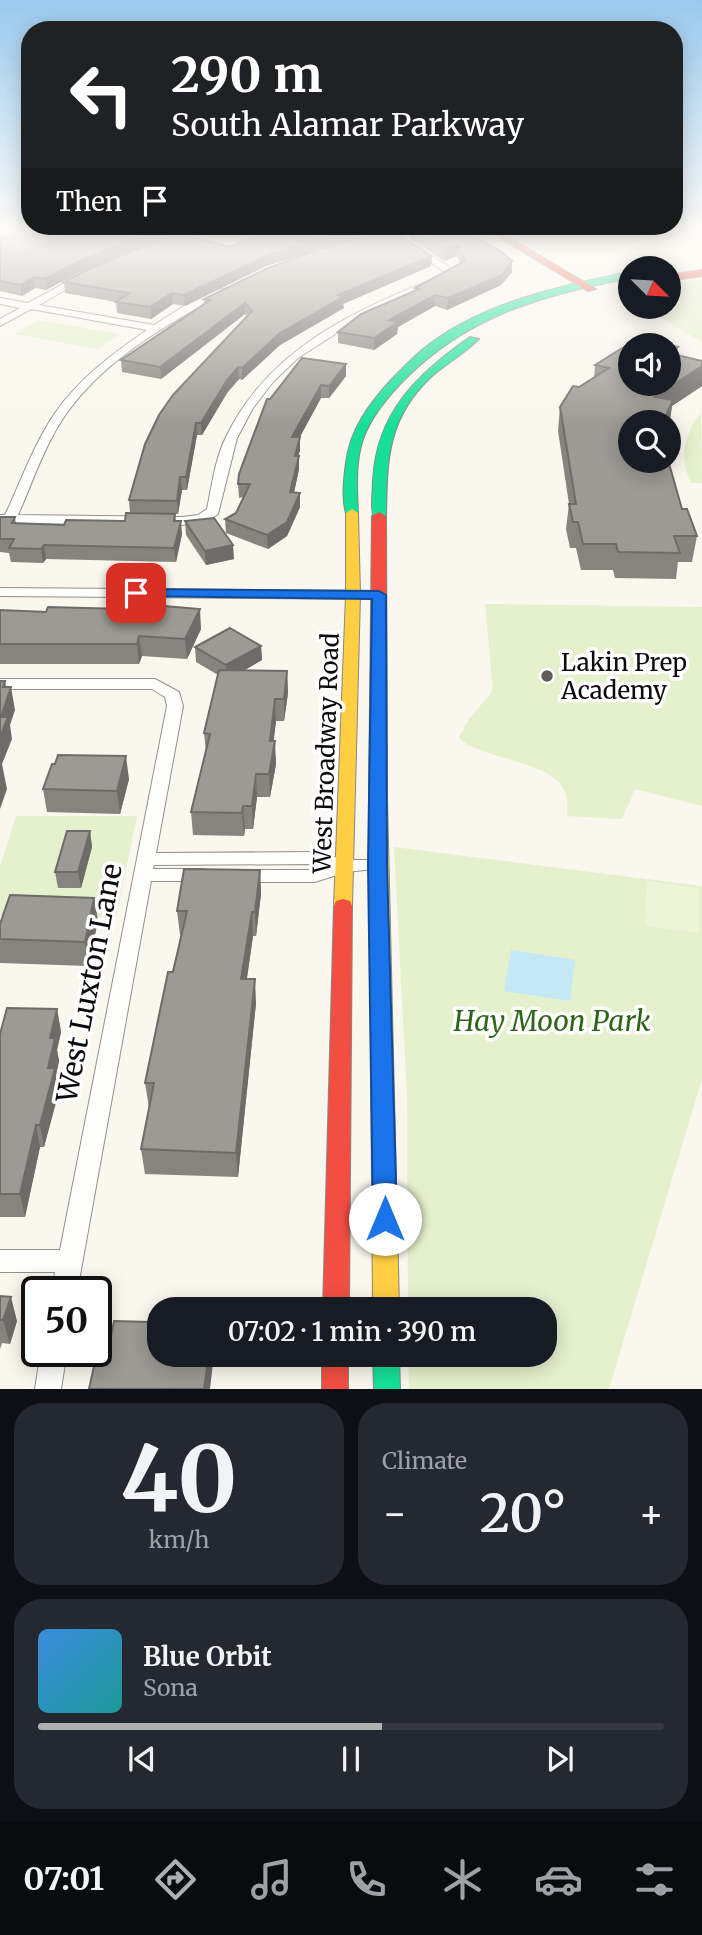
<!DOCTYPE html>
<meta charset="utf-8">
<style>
:root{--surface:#171b24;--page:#242831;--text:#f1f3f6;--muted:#9ea1a6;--line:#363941;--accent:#afb0b0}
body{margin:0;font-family:Merriweather,serif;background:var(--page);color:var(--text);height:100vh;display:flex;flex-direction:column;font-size:26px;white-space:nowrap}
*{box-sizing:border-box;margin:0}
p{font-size:23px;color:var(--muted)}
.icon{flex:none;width:38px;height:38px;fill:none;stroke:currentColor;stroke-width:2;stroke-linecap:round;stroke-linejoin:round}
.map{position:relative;height:1389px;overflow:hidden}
.details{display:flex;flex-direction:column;gap:14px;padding:14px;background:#0d0f14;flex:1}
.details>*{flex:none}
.hud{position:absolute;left:21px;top:21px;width:662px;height:214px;border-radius:28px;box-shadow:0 4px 18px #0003;background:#202124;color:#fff;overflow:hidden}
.needle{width:46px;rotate:114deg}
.fabs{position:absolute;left:618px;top:256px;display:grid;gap:14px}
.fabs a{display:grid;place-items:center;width:63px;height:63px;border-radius:50%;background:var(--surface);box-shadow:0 4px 18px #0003;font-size:35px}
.speed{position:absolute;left:21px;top:1276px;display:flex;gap:14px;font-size:35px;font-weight:700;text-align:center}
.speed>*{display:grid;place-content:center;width:91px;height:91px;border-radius:50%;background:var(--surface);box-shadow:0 4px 18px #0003;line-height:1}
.speed .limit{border:4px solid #111;border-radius:10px;background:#fff;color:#111}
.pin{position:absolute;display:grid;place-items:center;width:60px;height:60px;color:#fff;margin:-30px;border-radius:14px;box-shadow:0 4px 10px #0006}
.me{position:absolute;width:77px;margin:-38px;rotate:0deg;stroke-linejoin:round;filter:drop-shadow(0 0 5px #0008)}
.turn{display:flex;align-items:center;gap:24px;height:147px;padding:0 35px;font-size:32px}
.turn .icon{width:91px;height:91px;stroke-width:2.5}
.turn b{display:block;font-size:49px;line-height:60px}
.then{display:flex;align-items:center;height:66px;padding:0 35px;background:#0003;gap:14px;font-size:26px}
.big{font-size:52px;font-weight:600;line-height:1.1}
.details .tile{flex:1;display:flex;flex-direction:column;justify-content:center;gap:10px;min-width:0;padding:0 24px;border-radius:28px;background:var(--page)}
.details .dial{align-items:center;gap:0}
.dial b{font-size:91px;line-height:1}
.song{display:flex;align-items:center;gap:21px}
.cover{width:84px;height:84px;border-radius:10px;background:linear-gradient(135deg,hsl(210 70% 55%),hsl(180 70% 35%))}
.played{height:7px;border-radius:4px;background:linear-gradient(90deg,var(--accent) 55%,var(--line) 55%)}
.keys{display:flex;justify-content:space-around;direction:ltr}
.heat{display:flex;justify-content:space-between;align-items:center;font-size:38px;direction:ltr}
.details .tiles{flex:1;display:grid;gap:14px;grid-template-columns:1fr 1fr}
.tile:last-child{grid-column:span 2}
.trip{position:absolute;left:147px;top:1297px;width:410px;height:70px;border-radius:28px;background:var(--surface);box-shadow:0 4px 18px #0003;font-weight:600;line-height:70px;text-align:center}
.tab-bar{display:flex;height:112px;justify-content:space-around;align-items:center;background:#090b0e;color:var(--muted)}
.tab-bar .icon{width:49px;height:49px}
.tab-bar .on{color:var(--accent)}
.tab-bar b{font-size:32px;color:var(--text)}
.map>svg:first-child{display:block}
</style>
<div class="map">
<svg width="702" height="1389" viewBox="0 0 702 1389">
<rect width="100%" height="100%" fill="#faf7ee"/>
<g fill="#e5f0cd">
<polygon points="702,279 702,342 640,306 668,306 669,284"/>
<polygon points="38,320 120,334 98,349 15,334"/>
<path d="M701 412 702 483H691C678 458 685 434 701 412Z"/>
<path d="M485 604 702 607V806L635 789 622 819 567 816C567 809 568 800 566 794 554 759 482 761 459 738L467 722 493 690Z"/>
<polygon points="16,816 137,816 116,917 0,916 0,867"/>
<polygon points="394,847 702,886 702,1079 609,1389 409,1389 408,1355 544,1354 544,1309 408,1309 407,1096"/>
</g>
<polygon fill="#eef4d7" points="647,881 698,888 698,933 645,926"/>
<polygon fill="#c3e8f6" points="511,950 575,960 570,1001 504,991"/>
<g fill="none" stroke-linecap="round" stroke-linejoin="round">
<defs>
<g id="street">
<polygon points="187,232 199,232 168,245 161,243"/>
<path d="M385 232H395L449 267 454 276 357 320 298 358 273 382 253 408 237 438 218 514 207 521 182 525 0 523V515H5C21 481 34 444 55 413 79 379 113 353 147 330L31 309 0 326V319L20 308 0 304V298L28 303 83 273 88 276 86 278 39 305 154 325C171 315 208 288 226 289V293C168 323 105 359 66 414 45 444 33 481 18 515L182 517 198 515 207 509C212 485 215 459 226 437 268 349 357 308 444 275L442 270Z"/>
<polygon points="0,588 379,591 386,595 379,599 0,596"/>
<polygon points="0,679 155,679 179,692 183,706 156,853 316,852 345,860 384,860 387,864 384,868 346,872 315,882 238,882 231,881 229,876 231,871 238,870 314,870 324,866 316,864 154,865 153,869 202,869 209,870 211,875 209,880 202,881 151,881 77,1292 52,1292 55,1272 0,1272 0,1250 60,1250 167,706 165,697 152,689 0,689"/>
<polygon points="41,1351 67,1351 61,1389 35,1389"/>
</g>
<g id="fast">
<path d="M630 272V278C540 296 468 315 402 382 386 399 371 417 363 439 355 463 357 489 358 513L357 516H347C341 501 344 478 346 463 350 430 369 404 391 380 401 370 411 359 422 350 479 303 559 286 630 272Z"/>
<path d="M470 337 479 339C465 353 447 363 432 376 387 418 387 459 386 516L384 519H374C370 508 373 493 373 481 376 413 418 373 470 337Z"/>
<polygon points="373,1354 399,1354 400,1389 374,1389"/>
</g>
<g id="slow">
<polygon points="352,509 358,513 360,595 352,906 350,911 343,913 336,911 334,906 346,595 346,513"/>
<polygon points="378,794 387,800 399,1309 373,1309 369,800"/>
</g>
<g id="jam">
<polygon points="490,232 500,232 596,289 588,291"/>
<polygon points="702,270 702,276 668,281 668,275"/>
<polygon points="379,512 386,516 387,800 378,806 369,800 372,516"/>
<polygon points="343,899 350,901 352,906 349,1309 323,1309 334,906 336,901"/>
<rect x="322" y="1354" width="26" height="35"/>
</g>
</defs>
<use href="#street" stroke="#93918d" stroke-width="2"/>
<use href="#fast" stroke="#898884" stroke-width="2"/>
<use href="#slow" stroke="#898884" stroke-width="2"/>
<use href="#jam" stroke="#898884" stroke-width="2"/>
<use href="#street" fill="#fefefc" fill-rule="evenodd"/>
<use href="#fast" fill="#16e098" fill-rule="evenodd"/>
<use href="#slow" fill="#ffcf43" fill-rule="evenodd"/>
<use href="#jam" fill="#f24e42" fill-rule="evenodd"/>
</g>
<g fill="#86847f">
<polygon points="410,232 466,232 512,261 512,272 501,285 447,310 435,306 398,327 397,334 374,350 338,343 338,332 415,291 415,288 460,264 457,256 444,261 410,239"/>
<polygon points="161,235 162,239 80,272 46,290 35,288 22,296 0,291 0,238"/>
<polygon points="358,237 340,243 432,256 431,266 343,304 344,308 280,345 242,380 239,379 227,393 202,435 197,435 187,490 182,490 178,514 175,514 176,521 182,534 176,562 46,559 43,563 11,562 9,553 0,552 0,517 15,517 16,524 64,525 125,521 130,513 129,500 247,316 245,314 161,379 122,372 121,360 204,304 204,299 315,251 266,266 185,306 173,304 151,319 117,313 116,302 65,293 64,282 230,247"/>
<polygon points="678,347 677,355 702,361 702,386 672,406 670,423 630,422 697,536 692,562 678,562 676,579 615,578 613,570 581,570 576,548 570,548 566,529 569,504 558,431 560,407 594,378 595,365"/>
<polygon points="346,364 346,376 329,398 321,398 300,437 300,450 298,456 299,469 294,493 300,493 300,507 287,536 268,549 226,533 225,519 236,513 243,497 239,498 238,484 270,399"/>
<polygon points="185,521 234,559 206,565 186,535"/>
<polygon points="0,610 46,612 162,610 201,629 187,659 142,656 139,664 0,664"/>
<polygon points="261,646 262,660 245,670 287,671 288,693 284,721 276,721 273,741 276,764 270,797 257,797 253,829 245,829 244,836 193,835 191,812 206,752 204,733 218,675 196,662 195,647"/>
<polygon points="129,779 120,814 47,812 43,789"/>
<polygon points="90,831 92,847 81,888 58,888 55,872"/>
<polygon points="260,870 261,894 256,936 253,936 247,979 256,1003 238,1177 145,1174 141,1149 149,1108 145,1083 181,935 180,935 177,911"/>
<polygon points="94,898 98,921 88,966 0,963 0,924"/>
<polygon points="57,1009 61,1032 57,1050 59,1061 56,1075 59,1091 44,1147 40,1147 25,1217 0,1217 0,1034"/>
<polygon points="0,1296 17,1321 10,1344 2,1343 0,1349"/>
</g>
<g fill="#6d6c68">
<polygon points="153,232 170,232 161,235 162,239 80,272 46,290 45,279 79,261"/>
<polygon points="343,232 358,232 358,237 266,266 185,306 184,295 266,256"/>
<polygon points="457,245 457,256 444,261 445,250"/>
<polygon points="432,256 431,266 343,304 344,308 280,345 242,380 242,368 280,333 338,295"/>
<polygon points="512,261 512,272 501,285 447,310 448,298"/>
<polygon points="34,277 35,288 22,296 20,285"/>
<polygon points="172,293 173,304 151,319 150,307"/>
<polygon points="435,295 435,306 398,327 397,334 374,350 374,338 389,320"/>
<polygon points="245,303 245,314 161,379 160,367"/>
<polygon points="678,347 675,369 669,353"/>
<polygon points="346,364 346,376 329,398 329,386"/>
<polygon points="702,366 702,386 672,406 668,426 668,422 663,422 655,397"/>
<polygon points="238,367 239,379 227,393 202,435 201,423 227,380"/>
<polygon points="321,385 321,398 293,449 292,437"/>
<polygon points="196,423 197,435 187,490 186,477"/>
<polygon points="300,437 300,450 295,469 295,456"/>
<polygon points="299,456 299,469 291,506 290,492"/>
<polygon points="180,477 182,490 178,514 177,501"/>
<polygon points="300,493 300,507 287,536 268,549 267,535"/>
<polygon points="181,521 182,534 176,562 174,548"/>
<polygon points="44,545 46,559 43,563 41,549"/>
<polygon points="233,545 234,559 206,565 205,551"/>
<polygon points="200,609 201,629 187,659 185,639"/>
<polygon points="139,636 142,656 139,664 137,644"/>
<polygon points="261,646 262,660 227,680 226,665"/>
<polygon points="287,671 288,693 284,721 284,699"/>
<polygon points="5,681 8,697 11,687 15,710 10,725 12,739 2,764 7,789 0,809 0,737 3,687"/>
<polygon points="275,699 276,721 271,764 270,741"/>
<polygon points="275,741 276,764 270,797 269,774"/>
<polygon points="126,756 129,779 120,814 117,791"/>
<polygon points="256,774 257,797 253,829 252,806"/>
<polygon points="243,806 245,829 244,836 242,813"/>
<polygon points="90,831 92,847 81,888 78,872"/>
<polygon points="260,870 261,894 256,936 255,912"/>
<polygon points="94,898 98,921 88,966 85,942"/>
<polygon points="252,912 253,936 243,1003 241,979"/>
<polygon points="255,979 256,1003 238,1177 236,1153"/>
<polygon points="57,1009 61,1032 57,1050 59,1061 56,1075 59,1091 44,1147 40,1125 48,1068 50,1038"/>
<polygon points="36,1125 40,1147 25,1217 20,1194"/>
<polygon points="11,1297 17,1321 10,1344 3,1320"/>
<polygon points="150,1322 153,1346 148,1335"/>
<polygon points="209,1354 214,1354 210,1389 204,1389"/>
</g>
<g fill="#9c9a94" stroke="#6d6c68" stroke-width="2" fill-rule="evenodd">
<polygon points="19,232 153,232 79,261 45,279 34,277 20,285 0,281 0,238"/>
<polygon points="266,232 343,232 266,256 184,295 172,293 150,307 116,302 129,293 64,282 87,270 177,233 230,247"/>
<polygon points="390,232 394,232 432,256 338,295 343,297 280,333 242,368 238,367 227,380 201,423 196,423 186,477 180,477 177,501 129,500 145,444 159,415 173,395 252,311 245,303 160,367 121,360 210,300 204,299 268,268 329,246 372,235"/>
<polygon points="416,232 466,232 502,252 512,261 502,275 448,298 435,295 389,320 398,322 374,338 338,332 361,314 419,289 415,288 465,261 457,245 445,250"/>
<path d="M640 337 678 347 669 353 702 361V366L655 397 673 400 663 422H630V460H668L682 509H687L697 536H674L680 553 618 552 616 544H583L578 522H573L569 504H576L560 407 573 386 579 387 609 368 595 365ZM630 345H668V383H630Z"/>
<polygon points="302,358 346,364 329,386 321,385 292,437 300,437 295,456 299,456 290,492 300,493 287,522 267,535 225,519 236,513 250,484 238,484 239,474 267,399 270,399"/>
<polygon points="126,513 175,514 174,521 181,521 174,548 44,545 41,549 9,548 14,539 0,539 0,517 15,517 12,523 64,525 66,520 125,521"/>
<polygon points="214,518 233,545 205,551 185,521"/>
<polygon points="164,606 200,609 185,639 139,636 137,644 0,644 0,610 46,612 48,607 162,610"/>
<polygon points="230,628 261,646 226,665 195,647"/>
<polygon points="219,670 287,671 284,699 275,699 270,741 275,741 269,774 256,774 252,806 243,806 242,813 191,812 210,734 204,733"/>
<polygon points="0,681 5,681 3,687 11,687 1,717 8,717 0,737"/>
<polygon points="58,755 126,756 117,791 43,789 52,764 55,764"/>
<polygon points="67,831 90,831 78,872 55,872"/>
<polygon points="184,869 260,870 255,912 252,912 241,979 255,979 236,1153 141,1149 154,1083 145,1083 168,972 173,972 187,911 177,911"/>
<polygon points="10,895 94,898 85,942 0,939 0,924"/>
<polygon points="7,1008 57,1009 50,1038 55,1038 48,1068 55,1068 40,1125 36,1125 20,1194 0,1194 0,1034"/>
<polygon points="0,1296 11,1297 3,1320 0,1320"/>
<polygon points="114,1321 150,1322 148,1335 159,1335 159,1354 209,1354 204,1389 89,1389 96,1357 107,1357"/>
</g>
<linearGradient id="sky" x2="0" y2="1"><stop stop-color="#99c9ee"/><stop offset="0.54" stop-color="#fdfbf7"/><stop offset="1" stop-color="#fdfbf7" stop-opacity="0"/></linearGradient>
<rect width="702" height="426" fill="url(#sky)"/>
<polygon fill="#1a73e8" stroke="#114b97" stroke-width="2" points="136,589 379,591 386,595 387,864 397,1219 394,1227 385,1230 377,1227 373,1219 368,864 372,599 131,596 128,593"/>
<circle fill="#5f5e5a" stroke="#fff" stroke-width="2.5" cx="547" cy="676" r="7"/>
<g text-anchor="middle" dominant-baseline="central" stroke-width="7" stroke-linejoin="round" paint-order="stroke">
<g font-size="24" fill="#0b0b0b" stroke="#fff" text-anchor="start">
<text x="561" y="662">Lakin Prep<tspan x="561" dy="28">Academy</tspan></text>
</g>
<g font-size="24" fill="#0b0b0b" stroke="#fff">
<text transform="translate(326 753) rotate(-88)">West Broadway Road</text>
</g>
<g font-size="28" fill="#0b0b0b" stroke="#fff">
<text transform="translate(89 983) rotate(-79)">West Luxton Lane</text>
</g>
<g font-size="28" font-style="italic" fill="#2e6519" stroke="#fff">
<text x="552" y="1021">Hay Moon Park</text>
</g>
</g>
</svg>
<div class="fabs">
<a><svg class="needle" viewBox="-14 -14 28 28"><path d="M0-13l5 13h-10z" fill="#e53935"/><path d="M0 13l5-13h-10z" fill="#9ea1a6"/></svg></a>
<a><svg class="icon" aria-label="sound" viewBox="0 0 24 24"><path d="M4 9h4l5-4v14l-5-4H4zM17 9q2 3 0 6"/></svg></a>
<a><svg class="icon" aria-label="search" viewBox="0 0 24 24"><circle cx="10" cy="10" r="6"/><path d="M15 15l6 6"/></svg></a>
</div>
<div class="speed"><div class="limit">50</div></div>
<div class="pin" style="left:136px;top:593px;background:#d93025"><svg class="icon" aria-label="arrive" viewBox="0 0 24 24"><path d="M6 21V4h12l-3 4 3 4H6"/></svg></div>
<svg class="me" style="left:385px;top:1219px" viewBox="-20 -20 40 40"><circle r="19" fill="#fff"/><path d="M0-13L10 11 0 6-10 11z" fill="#1a73e8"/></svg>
<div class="trip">07:02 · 1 min · 390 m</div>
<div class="hud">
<div class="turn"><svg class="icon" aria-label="left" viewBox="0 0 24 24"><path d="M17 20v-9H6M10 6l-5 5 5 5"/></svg><div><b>290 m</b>South Alamar Parkway</div></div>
<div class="then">Then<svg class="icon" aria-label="arrive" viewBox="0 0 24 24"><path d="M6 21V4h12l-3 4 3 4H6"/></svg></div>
</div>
</div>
<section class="details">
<div class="tiles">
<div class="tile dial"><b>40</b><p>km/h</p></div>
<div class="tile"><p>Climate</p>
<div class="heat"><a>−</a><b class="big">20°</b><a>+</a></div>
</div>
<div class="tile">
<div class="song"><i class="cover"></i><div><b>Blue Orbit</b><p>Sona</p></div></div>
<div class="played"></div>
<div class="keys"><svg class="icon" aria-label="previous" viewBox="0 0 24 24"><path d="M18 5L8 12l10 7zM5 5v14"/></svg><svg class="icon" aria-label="pause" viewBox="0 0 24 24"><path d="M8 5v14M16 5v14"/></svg><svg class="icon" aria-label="next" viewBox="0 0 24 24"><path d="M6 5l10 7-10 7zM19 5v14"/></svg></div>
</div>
</div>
</section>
<nav class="tab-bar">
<b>07:01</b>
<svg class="icon on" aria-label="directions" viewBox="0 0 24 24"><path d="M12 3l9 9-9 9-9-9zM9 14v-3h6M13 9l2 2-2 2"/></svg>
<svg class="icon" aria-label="music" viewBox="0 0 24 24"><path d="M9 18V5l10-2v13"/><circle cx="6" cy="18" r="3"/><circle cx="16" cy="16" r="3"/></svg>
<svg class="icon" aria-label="phone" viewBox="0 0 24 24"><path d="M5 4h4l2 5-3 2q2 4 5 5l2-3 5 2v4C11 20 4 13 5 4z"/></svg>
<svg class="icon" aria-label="climate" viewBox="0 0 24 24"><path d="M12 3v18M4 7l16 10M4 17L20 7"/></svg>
<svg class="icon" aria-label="car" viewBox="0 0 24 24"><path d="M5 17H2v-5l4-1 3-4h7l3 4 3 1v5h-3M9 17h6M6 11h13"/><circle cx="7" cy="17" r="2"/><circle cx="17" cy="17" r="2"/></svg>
<svg class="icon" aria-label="filters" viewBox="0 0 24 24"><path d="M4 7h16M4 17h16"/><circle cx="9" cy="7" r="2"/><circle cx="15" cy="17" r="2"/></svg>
</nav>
